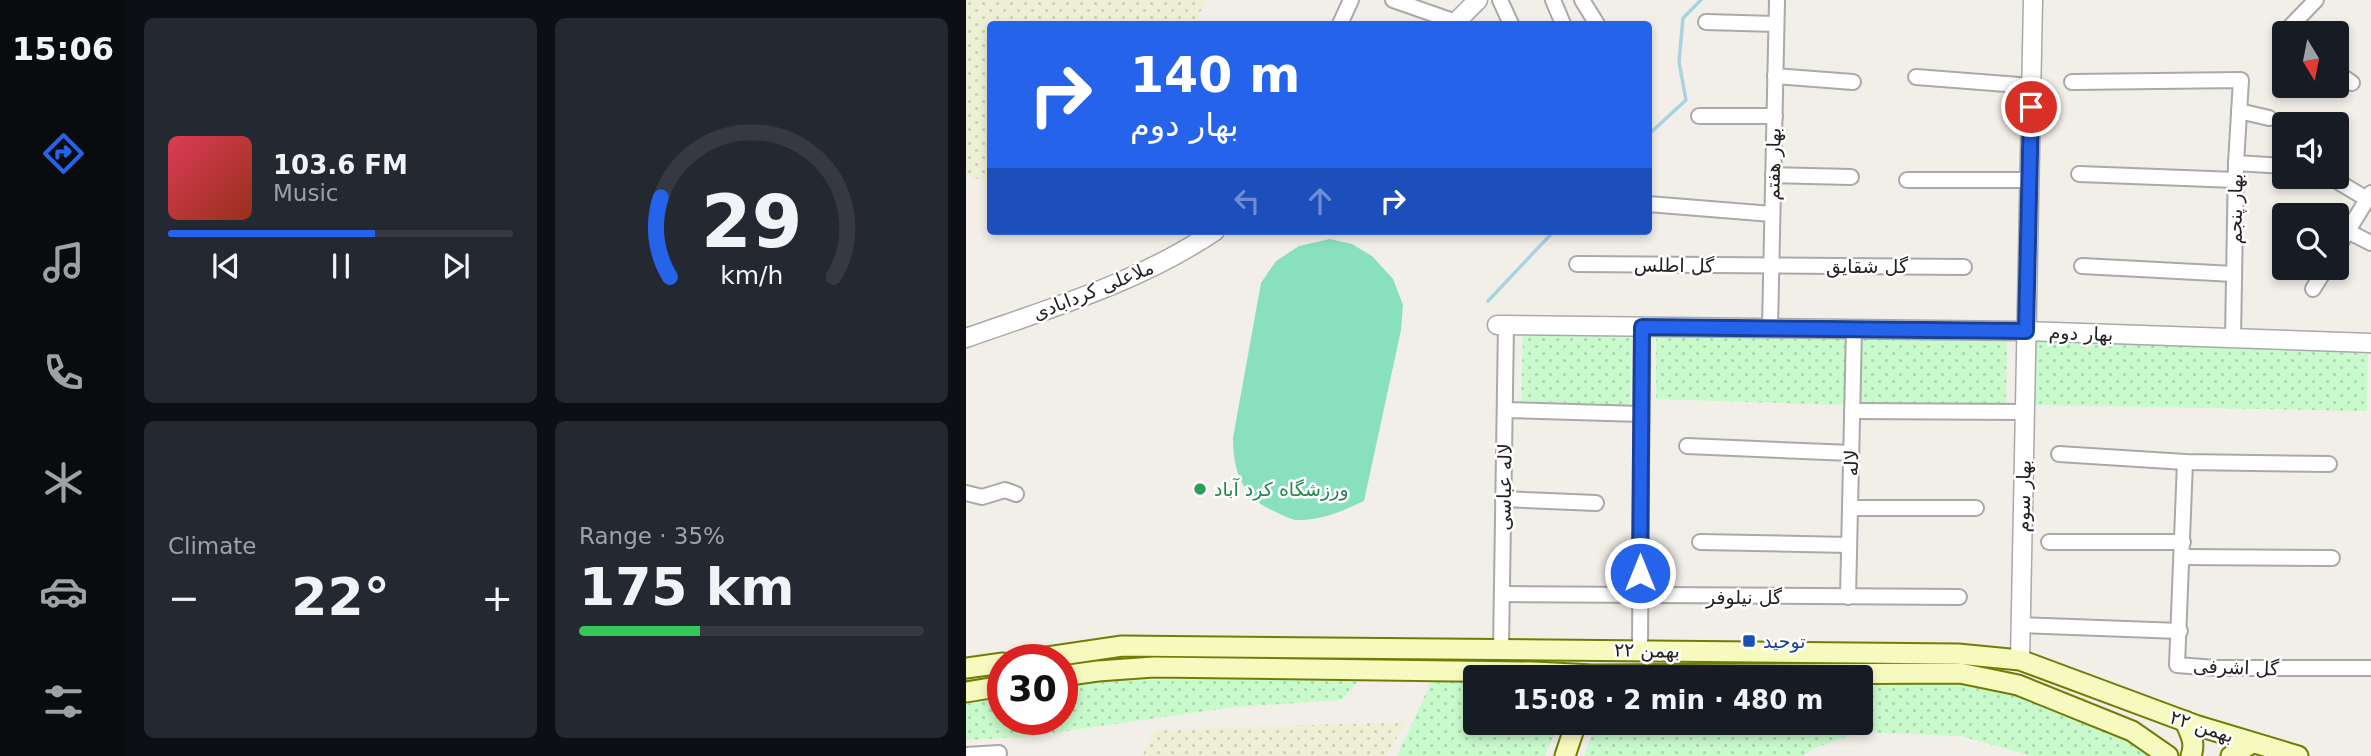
<!DOCTYPE html>
<meta charset="utf-8">
<style>
:root{--surface:#171b24;--page:#242831;--text:#f1f3f6;--muted:#9ea1a6;--line:#363941;--accent:#2563eb}
body{margin:0;font-family:"DejaVu Sans","Noto Naskh Arabic",sans-serif;background:var(--page);color:var(--text);height:100vh;display:flex;flex-direction:column;font-size:26px;white-space:nowrap}
*{box-sizing:border-box;margin:0}
p{font-size:23px;color:var(--muted)}
.icon{flex:none;width:38px;height:38px;fill:none;stroke:currentColor;stroke-width:2;stroke-linecap:round;stroke-linejoin:round}
.map{position:relative;flex:1;overflow:hidden}
.drawer{display:flex;flex-direction:column;gap:18px;padding:18px;background:#0d0f14;width:840px}
.drawer>*{flex:none}
.guide{position:absolute;left:21px;top:21px;width:665px;height:214px;border-radius:7px;box-shadow:0 4px 10px #0003;background:#2563eb;color:#fff;overflow:hidden}
.needle{width:46px;rotate:170deg}
.fabs{position:absolute;left:1306px;top:21px;display:grid;gap:14px}
.fabs a{display:grid;place-items:center;width:77px;height:77px;border-radius:7px;background:var(--surface);box-shadow:0 4px 10px #0003;font-size:35px}
.speed{position:absolute;left:21px;top:644px;display:flex;gap:14px;font-size:35px;font-weight:700;text-align:center}
.speed>*{display:grid;place-content:center;width:91px;height:91px;border-radius:50%;background:var(--surface);box-shadow:0 4px 10px #0003;line-height:1}
.speed .limit{border:10px solid #d22;background:#fff;color:#111}
.pin{position:absolute;display:grid;place-items:center;width:60px;height:60px;color:#fff;margin:-30px;border:4px solid #fff;border-radius:50%;box-shadow:0 2px 7px #0007}
.me{position:absolute;width:77px;margin:-38px;rotate:0deg;stroke-linejoin:round;filter:drop-shadow(0 0 5px #0008)}
.turn{display:flex;align-items:center;gap:24px;height:147px;padding:0 28px;font-size:32px}
.turn .icon{width:91px;height:91px;stroke-width:2.5}
.turn b{display:block;font-size:49px;line-height:60px}
.lanes{display:flex;align-items:center;height:66px;padding:0 28px;background:#0003;justify-content:center;gap:35px;direction:ltr}
.lanes .off{opacity:.35}
.big{font-size:52px;font-weight:800;line-height:1.1}
.drawer .widget{flex:1;display:flex;flex-direction:column;justify-content:center;gap:10px;min-width:0;padding:0 24px;border-radius:10px;background:var(--page)}
.drawer .dial{align-items:center;gap:0}
.dial svg{height:182px;overflow:visible;fill:none;stroke:var(--line);stroke-width:7;stroke-linecap:round;text-anchor:middle}
.dial text{fill:var(--text);stroke:none}
.song{display:flex;align-items:center;gap:21px}
.cover{width:84px;height:84px;border-radius:10px;background:linear-gradient(135deg,hsl(350 70% 55%),hsl(10 70% 35%))}
.played{height:7px;border-radius:4px;background:linear-gradient(90deg,var(--accent) 60%,var(--line) 60%)}
.keys{display:flex;justify-content:space-around;direction:ltr}
.heat{display:flex;justify-content:space-between;align-items:center;font-size:38px;direction:ltr}
.charge{height:10px;border-radius:5px;background:linear-gradient(90deg,#34c759 35%,var(--line) 0)}
.drawer .tiles{flex:1;display:grid;gap:18px;grid-template-columns:repeat(2,1fr)}
.trip{position:absolute;left:497px;top:665px;width:410px;height:70px;border-radius:7px;background:var(--surface);box-shadow:0 4px 10px #0003;font-weight:800;line-height:70px;text-align:center}
main{display:flex;flex:1;min-height:0}
.menu{display:flex;flex-direction:column;width:126px;justify-content:space-around;align-items:center;background:#090b0e;color:var(--muted)}
.menu .icon{width:49px;height:49px}
.menu .active{color:var(--accent)}
.menu b{font-size:32px;color:var(--text)}
.map>svg:first-child{display:block}
</style>
<main>
<nav class="menu">
<b>15:06</b>
<svg class="icon active" aria-label="directions" viewBox="0 0 24 24"><path d="M12 3l9 9-9 9-9-9zM9 14v-3h6M13 9l2 2-2 2"/></svg>
<svg class="icon" aria-label="music" viewBox="0 0 24 24"><path d="M9 18V5l10-2v13"/><circle cx="6" cy="18" r="3"/><circle cx="16" cy="16" r="3"/></svg>
<svg class="icon" aria-label="phone" viewBox="0 0 24 24"><path d="M5 4h4l2 5-3 2q2 4 5 5l2-3 5 2v4C11 20 4 13 5 4z"/></svg>
<svg class="icon" aria-label="climate" viewBox="0 0 24 24"><path d="M12 3v18M4 7l16 10M4 17L20 7"/></svg>
<svg class="icon" aria-label="car" viewBox="0 0 24 24"><path d="M5 17H2v-5l4-1 3-4h7l3 4 3 1v5h-3M9 17h6M6 11h13"/><circle cx="7" cy="17" r="2"/><circle cx="17" cy="17" r="2"/></svg>
<svg class="icon" aria-label="filters" viewBox="0 0 24 24"><path d="M4 7h16M4 17h16"/><circle cx="9" cy="7" r="2"/><circle cx="15" cy="17" r="2"/></svg>
</nav>
<section class="drawer">
<div class="tiles">
<div class="widget">
<div class="song"><i class="cover"></i><div><b>103.6 FM</b><p>Music</p></div></div>
<div class="played"></div>
<div class="keys"><svg class="icon" aria-label="previous" viewBox="0 0 24 24"><path d="M18 5L8 12l10 7zM5 5v14"/></svg><svg class="icon" aria-label="pause" viewBox="0 0 24 24"><path d="M8 5v14M16 5v14"/></svg><svg class="icon" aria-label="next" viewBox="0 0 24 24"><path d="M6 5l10 7-10 7zM19 5v14"/></svg></div>
</div>
<div class="widget dial"><svg viewBox="0 0 100 80">
<path d="M14 69A42 42 0 1 1 86 69"/>
<path d="M14 69A42 42 0 0 1 10 34" stroke="#2563eb"/>
<text x="50" y="56" font-size="32" font-weight="700">29</text>
<text x="50" y="72" font-size="11">km/h</text>
</svg></div>
<div class="widget"><p>Climate</p>
<div class="heat"><a>−</a><b class="big">22°</b><a>+</a></div>
</div>
<div class="widget"><p>Range · 35%</p><b class="big">175 km</b><div class="charge"></div></div>
</div>
</section>
<div class="map">
<svg width="1405" height="756" viewBox="0 0 1405 756">
<defs>
<pattern id="farmland-dots" width="8" height="8" patternUnits="userSpaceOnUse" patternTransform="scale(1.75)"><rect width="8" height="8" fill="#eef0d5"/><path d="M2 2h.1M6 6h.1" fill="none" stroke="#ccceb7" stroke-width="1.8" stroke-linecap="round"/></pattern>
<pattern id="park-dots" width="8" height="8" patternUnits="userSpaceOnUse" patternTransform="scale(1.75)"><rect width="8" height="8" fill="#c8facc"/><path d="M2 2h.1M6 6h.1" fill="none" stroke="#acd6af" stroke-width="1.8" stroke-linecap="round"/></pattern>
</defs>
<rect width="100%" height="100%" fill="#f2efe9"/>
<g fill="url(#farmland-dots)">
<polygon points="0,0 240,0 229,24 24,24 24,184 0,174"/>
<polygon points="441,722 419,756 176,756 190,730"/>
</g>
<g fill="url(#park-dots)">
<polygon points="557,334 666,336 664,405 555,401"/>
<polygon points="690,335 880,337 878,405 690,399"/>
<polygon points="895,338 1041,340 1040,405 895,403"/>
<polygon points="1069,341 1402,351 1401,411 1067,405"/>
<polygon points="468,676 509,677 509,723 593,723 579,756 431,756"/>
<polygon points="325,677 394,679 376,700 268,707 58,737 0,740 0,704 37,697 37,719 96,719 96,687 133,681"/>
<polygon points="987,682 1051,693 1164,740 1183,756 1066,756 995,736 895,732 849,748 837,756 618,756 630,723 894,723 894,683"/>
</g>
<path fill="#88e0be" d="M364 239 386 244 406 256 427 279 437 305 435 330 398 501C377 511 354 521 330 520 324 519 316 515 310 512 277 499 267 472 267 438L295 283 310 261 333 246Z"/>
<g fill="none" stroke-linecap="round" stroke-linejoin="round">
<g stroke="#aad3df" stroke-width="3.5">
<polyline points="682,135 720,100 713,62 717,18 735,0"/>
<polyline points="522,301 588,231"/>
</g>
<defs>
<g id="minor">
<polyline points="427,0 490,22"/>
<polyline points="534,0 545,24"/>
<polyline points="587,0 597,24"/>
<polyline points="616,0 631,24"/>
<polyline points="740,22 810,24"/>
<polyline points="374,24 385,0"/>
<polyline points="1318,33 1350,0"/>
<polyline points="1370,72 1386,83"/>
<polyline points="809,76 887,82"/>
<polyline points="950,77 1066,86"/>
<polyline points="1106,82 1275,80 1270,163 1267,338"/>
<polyline points="1273,111 1303,118"/>
<polyline points="733,116 809,116"/>
<polyline points="1270,163 1318,166"/>
<polyline points="1113,174 1270,180"/>
<polyline points="807,175 885,177"/>
<polyline points="1364,177 1401,199"/>
<polyline points="941,180 1064,180"/>
<polyline points="682,204 806,214"/>
<polyline points="1381,231 1405,243"/>
<polyline points="1370,250 1405,193"/>
<polyline points="611,264 998,267"/>
<polyline points="1116,266 1268,274"/>
<polyline points="1347,289 1360,268"/>
<polyline points="804,328 811,0"/>
<polyline points="539,410 675,414"/>
<polyline points="886,411 1059,412"/>
<polyline points="721,446 885,453"/>
<polyline points="1093,454 1219,462 1363,464"/>
<polyline points="1219,462 1211,665 1249,668 1405,668"/>
<polyline points="0,493 16,497 39,490 50,494"/>
<polyline points="537,499 630,503"/>
<polyline points="884,508 1010,508"/>
<polyline points="734,542 883,545"/>
<polyline points="1083,542 1217,542"/>
<polyline points="1216,557 1366,558"/>
<polyline points="536,594 993,597"/>
<polyline points="882,597 888,329"/>
<polyline points="1054,625 1214,631"/>
<polyline points="535,649 540,325"/>
<polyline points="674,650 676,327"/>
<polyline points="0,755 33,753"/>
</g>
<g id="tertiary">
<polyline points="488,24 512,0"/>
<polyline points="531,325 1060,331 1405,343"/>
<path d="M0 338C85 308 174 282 249 231"/>
<polyline points="1054,660 1067,0"/>
</g>
<g id="secondary">
<polyline points="61,660 156,646 992,654 1054,660 1229,725 1332,756"/>
<polyline points="0,668 37,663"/>
<polyline points="96,676 132,671 188,667 568,672 626,675 994,673 1052,685 1166,731 1202,756"/>
<polyline points="0,692 37,686"/>
<path d="M1219 721C1224 734 1230 742 1225 756"/>
<polyline points="599,756 610,723"/>
<polyline points="1265,756 1286,743"/>
</g>
</defs>
<use href="#minor" stroke="#a9a9a9" stroke-width="18"/>
<use href="#tertiary" stroke="#a9a9a9" stroke-width="21"/>
<use href="#secondary" stroke="#707d05" stroke-width="23"/>
<use href="#minor" stroke="#fff" stroke-width="14"/>
<use href="#tertiary" stroke="#fff" stroke-width="18"/>
<use href="#secondary" stroke="#f7fabf" stroke-width="19"/>
</g>
<g fill="none" stroke-linecap="round" stroke-linejoin="round">
<defs>
<polyline id="route" points="674,573 676,327 1060,331 1065,107"/>
</defs>
<use href="#route" stroke="#184099" stroke-width="18"/>
<use href="#route" stroke="#2563eb" stroke-width="12"/>
</g>
<circle fill="#2e9e5b" stroke="#fff" stroke-width="2.5" cx="234" cy="489" r="7"/>
<rect fill="#1a4fb4" stroke="#fff" stroke-width="2.5" x="776" y="634" width="14" height="14" rx="3.5"/>
<g text-anchor="middle" dominant-baseline="central" stroke-width="5" stroke-linejoin="round" paint-order="stroke">
<g font-size="19" fill="#222" stroke="#fff">
<text transform="translate(807 164) rotate(-89)">بهار هفتم</text>
<text transform="translate(1269 209) rotate(-89)">بهار پنجم</text>
<text transform="translate(708 265) rotate(1)">گل اطلس</text>
<text x="901" y="266">گل شقایق</text>
<text transform="translate(127 290) rotate(-22)">ملاعلی کردابادی</text>
<text transform="translate(1115 333) rotate(2)">بهار دوم</text>
<text transform="translate(885 463) rotate(-89)">لاله</text>
<text transform="translate(538 487) rotate(-89)">لاله عباسی</text>
<text transform="translate(1057 496) rotate(-89)">بهار سوم</text>
<text x="778" y="597">گل نیلوفر</text>
<text transform="translate(681 650) rotate(1)">۲۲ بهمن</text>
<text transform="translate(1270 667) rotate(2)">گل اشرفی</text>
<text transform="translate(1236 726) rotate(18)">۲۲ بهمن</text>
</g>
<g font-size="19" fill="#27864d" stroke="#fff" text-anchor="start">
<text x="248" y="489">ورزشگاه کرد آباد</text>
</g>
<g font-size="19" fill="#164399" stroke="#fff" text-anchor="start">
<text x="797" y="641">توحید</text>
</g>
</g>
</svg>
<div class="fabs">
<a><svg class="needle" viewBox="-14 -14 28 28"><path d="M0-13l5 13h-10z" fill="#e53935"/><path d="M0 13l5-13h-10z" fill="#9ea1a6"/></svg></a>
<a><svg class="icon" aria-label="sound" viewBox="0 0 24 24"><path d="M4 9h4l5-4v14l-5-4H4zM17 9q2 3 0 6"/></svg></a>
<a><svg class="icon" aria-label="search" viewBox="0 0 24 24"><circle cx="10" cy="10" r="6"/><path d="M15 15l6 6"/></svg></a>
</div>
<div class="speed"><div class="limit">30</div></div>
<div class="pin" style="left:1065px;top:107px;background:#d93025"><svg class="icon" aria-label="arrive" viewBox="0 0 24 24"><path d="M6 21V4h12l-3 4 3 4H6"/></svg></div>
<svg class="me" style="left:674px;top:573px" viewBox="-20 -20 40 40"><circle r="17" fill="#2563eb" stroke="#fff" stroke-width="3"/><path d="M0-11L8 9 0 5-8 9z" fill="#fff"/></svg>
<div class="trip">15:08 · 2 min · 480 m</div>
<div class="guide">
<div class="turn"><svg class="icon" aria-label="right" viewBox="0 0 24 24"><path d="M7 20v-9h11M14 6l5 5-5 5"/></svg><div><b>140 m</b>بهار دوم</div></div>
<div class="lanes"><svg class="icon off" aria-label="left" viewBox="0 0 24 24"><path d="M17 20v-9H6M10 6l-5 5 5 5"/></svg><svg class="icon off" aria-label="ahead" viewBox="0 0 24 24"><path d="M12 20V5M6 11l6-6 6 6"/></svg><svg class="icon" aria-label="right" viewBox="0 0 24 24"><path d="M7 20v-9h11M14 6l5 5-5 5"/></svg></div>
</div>
</div>
</main>
